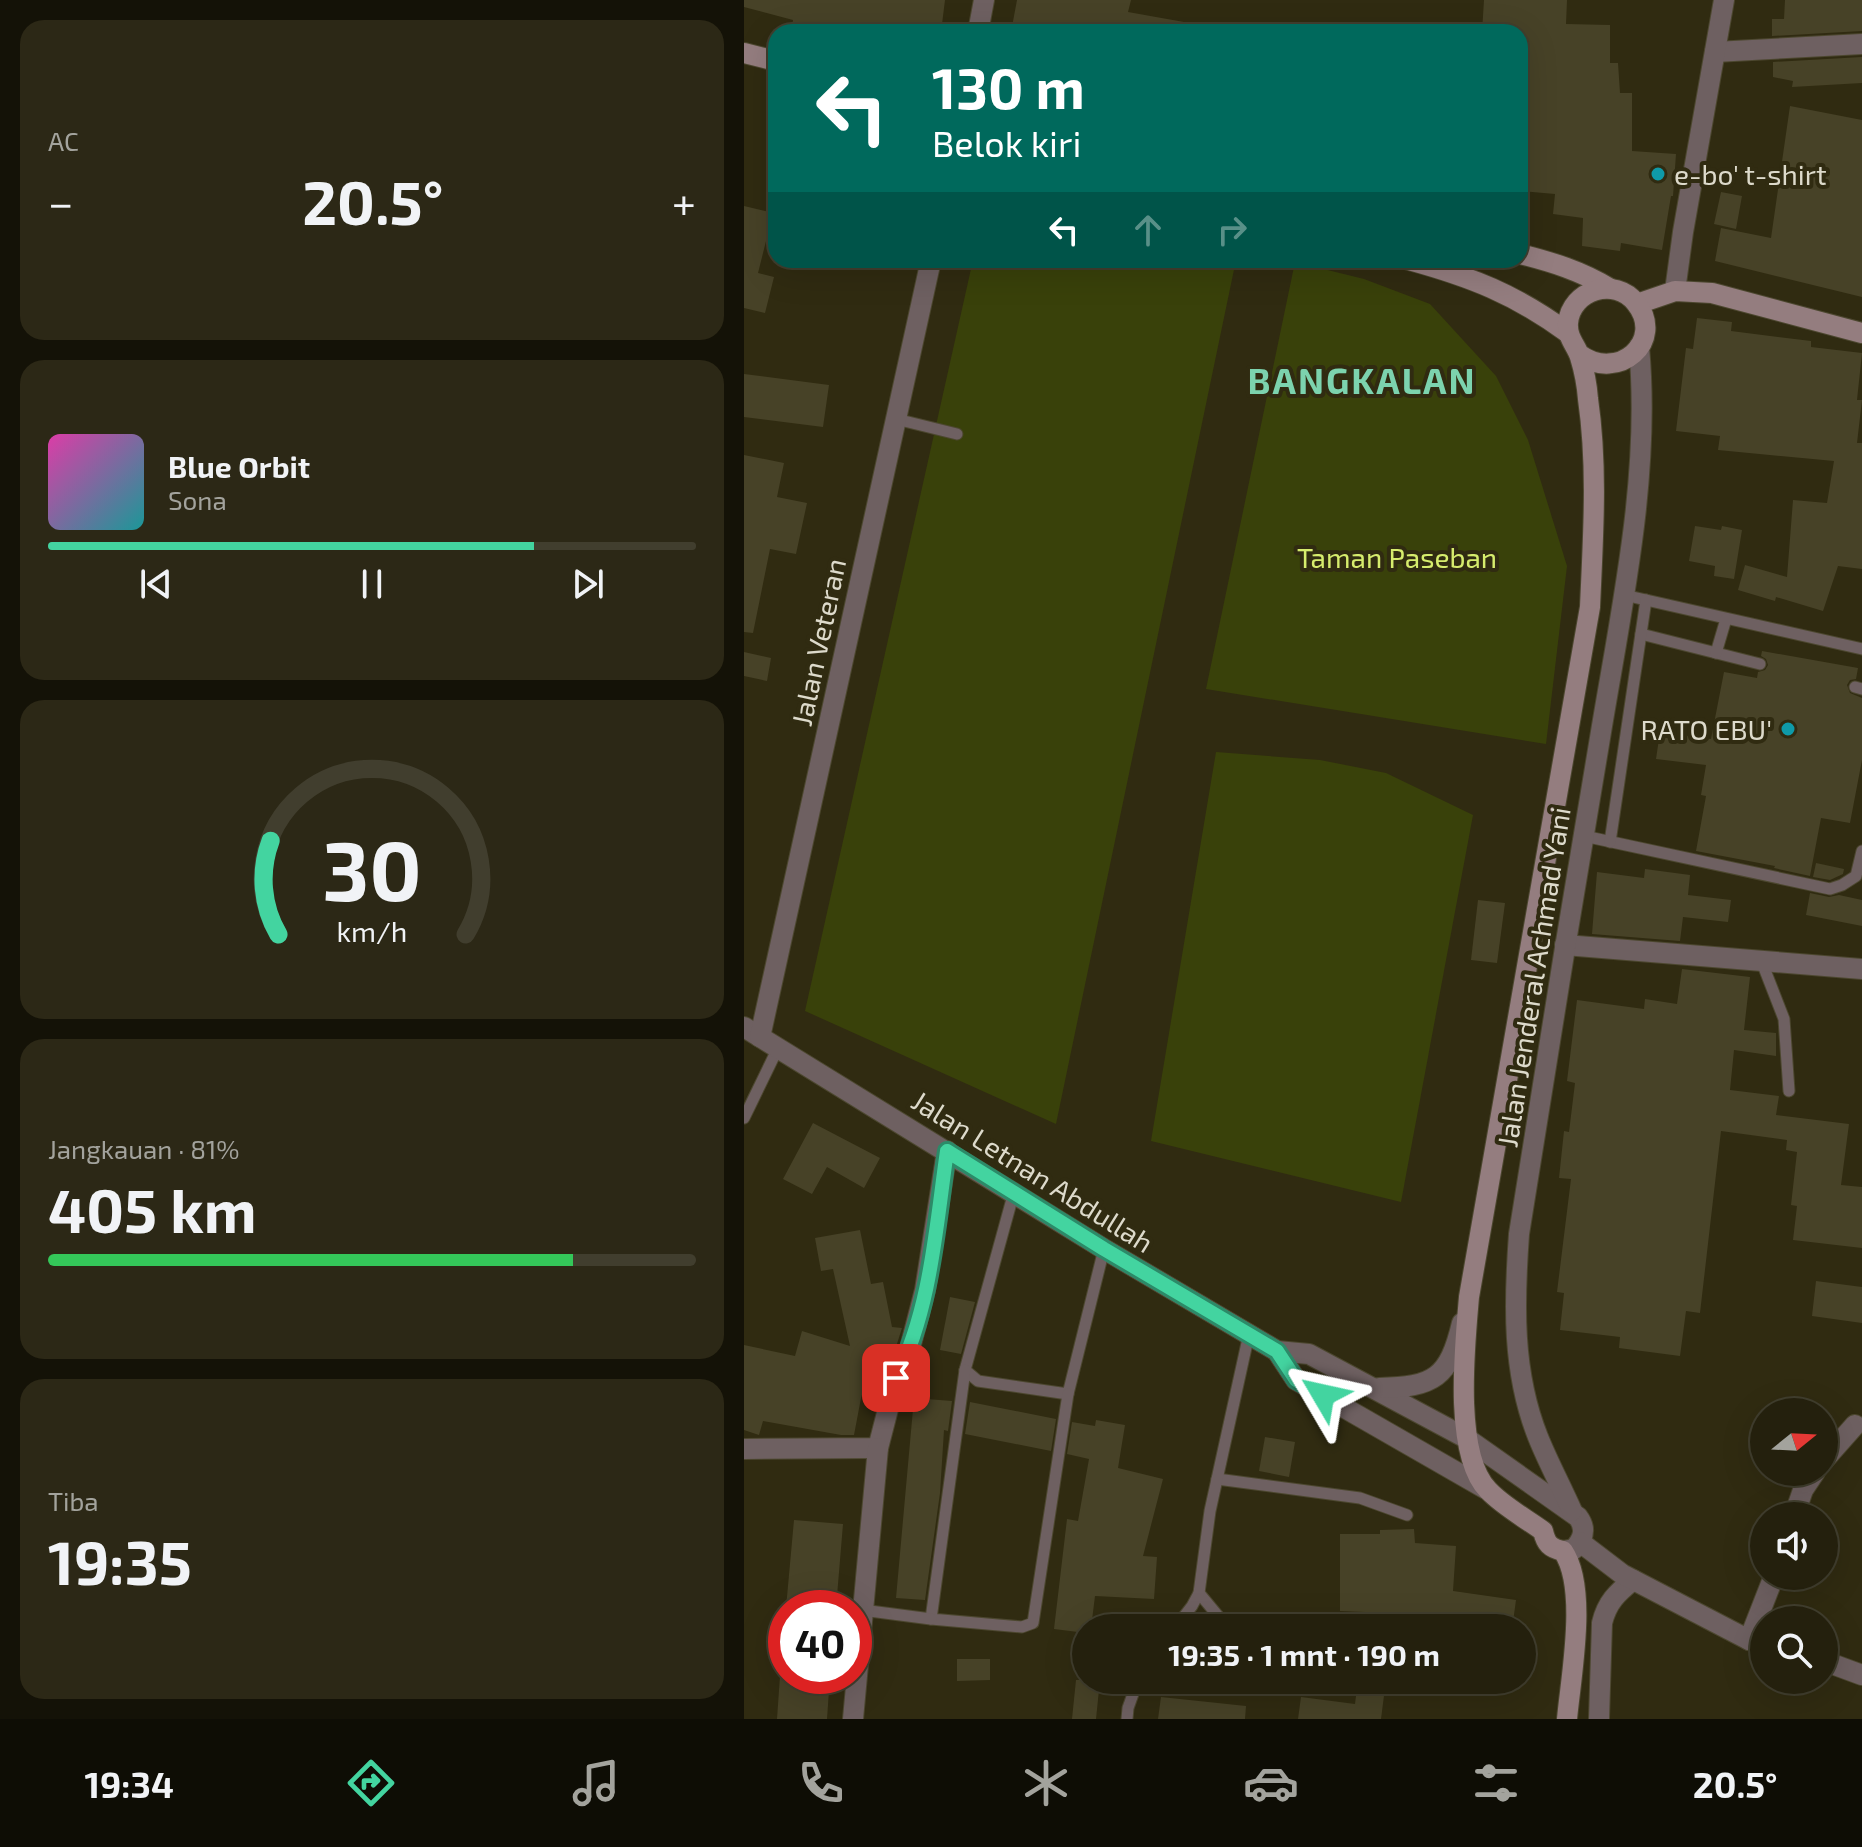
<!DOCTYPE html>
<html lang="id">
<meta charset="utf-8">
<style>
:root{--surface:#24200d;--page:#2c2816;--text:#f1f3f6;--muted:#a3a39d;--line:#413e2e;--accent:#43d4a0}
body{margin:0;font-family:"Exo 2",sans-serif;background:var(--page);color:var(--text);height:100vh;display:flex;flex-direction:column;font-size:30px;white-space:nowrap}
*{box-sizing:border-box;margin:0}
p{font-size:26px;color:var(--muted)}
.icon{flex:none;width:44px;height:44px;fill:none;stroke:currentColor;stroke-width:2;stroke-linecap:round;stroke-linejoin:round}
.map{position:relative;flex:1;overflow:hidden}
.sheet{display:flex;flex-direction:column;gap:20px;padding:20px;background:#141207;width:744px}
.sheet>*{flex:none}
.guide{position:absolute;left:24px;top:24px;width:760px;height:244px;border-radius:24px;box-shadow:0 8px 32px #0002,0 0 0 2px var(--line);background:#00695c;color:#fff;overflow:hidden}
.needle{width:52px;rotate:72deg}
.fabs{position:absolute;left:1006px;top:1398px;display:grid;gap:16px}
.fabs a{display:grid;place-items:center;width:88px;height:88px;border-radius:50%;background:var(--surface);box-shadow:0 8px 32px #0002,0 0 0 2px var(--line);font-size:40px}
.speed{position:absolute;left:24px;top:1590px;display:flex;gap:16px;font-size:40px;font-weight:700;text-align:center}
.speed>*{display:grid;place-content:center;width:104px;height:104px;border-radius:50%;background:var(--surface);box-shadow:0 8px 32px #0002,0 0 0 2px var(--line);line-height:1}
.speed .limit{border:12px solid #d22;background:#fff;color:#111}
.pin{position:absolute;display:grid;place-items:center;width:68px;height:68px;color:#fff;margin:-34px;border-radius:16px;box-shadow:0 4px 12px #0006}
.me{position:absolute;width:88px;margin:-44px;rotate:306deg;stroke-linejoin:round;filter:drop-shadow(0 0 6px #0008)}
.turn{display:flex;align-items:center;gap:28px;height:168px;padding:0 32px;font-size:36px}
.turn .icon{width:104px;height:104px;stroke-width:2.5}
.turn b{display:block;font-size:56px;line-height:68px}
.lanes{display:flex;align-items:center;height:76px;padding:0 32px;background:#0003;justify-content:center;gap:40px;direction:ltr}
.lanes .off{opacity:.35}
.big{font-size:60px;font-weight:700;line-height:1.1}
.sheet .tile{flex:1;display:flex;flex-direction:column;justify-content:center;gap:12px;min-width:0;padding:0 28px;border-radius:24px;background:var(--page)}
.sheet .dial{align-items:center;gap:0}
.dial svg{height:208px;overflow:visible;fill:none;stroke:var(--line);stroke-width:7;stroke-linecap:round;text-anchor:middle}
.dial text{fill:var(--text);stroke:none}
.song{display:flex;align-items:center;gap:24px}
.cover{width:96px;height:96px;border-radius:12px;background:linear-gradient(135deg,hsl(320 70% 55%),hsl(180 70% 35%))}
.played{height:8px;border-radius:4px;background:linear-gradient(90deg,var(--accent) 75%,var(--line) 75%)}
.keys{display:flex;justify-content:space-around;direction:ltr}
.heat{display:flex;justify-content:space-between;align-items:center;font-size:44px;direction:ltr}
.charge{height:12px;border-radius:6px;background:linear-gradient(90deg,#34c759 81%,var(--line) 0)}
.trip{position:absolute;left:328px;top:1614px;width:464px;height:80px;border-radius:40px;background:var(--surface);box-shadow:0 8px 32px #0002,0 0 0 2px var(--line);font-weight:700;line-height:80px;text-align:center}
.tab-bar{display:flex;height:128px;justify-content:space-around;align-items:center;background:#0e0d05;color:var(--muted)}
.tab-bar .icon{width:56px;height:56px}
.tab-bar .current{color:var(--accent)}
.tab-bar b{font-size:36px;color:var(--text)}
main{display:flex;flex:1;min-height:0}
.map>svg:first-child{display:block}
</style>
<main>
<section class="sheet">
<div class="tile"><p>AC</p>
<div class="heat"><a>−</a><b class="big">20.5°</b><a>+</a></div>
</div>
<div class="tile">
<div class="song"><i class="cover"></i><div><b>Blue Orbit</b><p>Sona</p></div></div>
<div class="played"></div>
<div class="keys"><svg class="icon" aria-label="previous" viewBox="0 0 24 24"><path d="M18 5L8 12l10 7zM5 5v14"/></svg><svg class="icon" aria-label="pause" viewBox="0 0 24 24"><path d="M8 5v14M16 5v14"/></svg><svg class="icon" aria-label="next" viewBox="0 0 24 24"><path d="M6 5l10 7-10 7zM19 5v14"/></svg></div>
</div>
<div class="tile dial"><svg viewBox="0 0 100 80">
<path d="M14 69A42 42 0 1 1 86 69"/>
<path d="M14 69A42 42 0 0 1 11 33" stroke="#43d4a0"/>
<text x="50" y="56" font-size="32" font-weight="700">30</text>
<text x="50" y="72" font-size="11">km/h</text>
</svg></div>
<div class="tile"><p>Jangkauan · 81%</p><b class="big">405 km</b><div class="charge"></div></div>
<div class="tile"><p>Tiba</p><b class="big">19:35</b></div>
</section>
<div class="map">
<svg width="1118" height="1719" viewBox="0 0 1118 1719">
<rect width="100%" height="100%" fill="#302b11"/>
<g fill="#39410a">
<polygon points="229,260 492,260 312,1124 61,1011"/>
<polygon points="551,262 620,279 686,304 752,376 784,440 823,566 802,744 462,689"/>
<polygon points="472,752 576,760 642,773 729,815 657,1202 407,1141"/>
</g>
<g fill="#474227">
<polygon points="0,0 201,0 197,32 47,32 49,20 0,7"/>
<polygon points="273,0 387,0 384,12 440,22 439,32 267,32"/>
<polygon points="740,0 823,0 822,24 866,25 866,63 874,63 876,93 888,93 888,151 932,154 929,196 927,196 918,250 877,243 876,251 838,246 839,218 809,214 811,194 776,191 776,32 738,32"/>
<polygon points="1041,0 1118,0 1118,31 1028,36 1028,19 1040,19"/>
<polygon points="1118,57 1118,83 1048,87 1049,81 1029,77 1029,62"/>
<polygon points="1046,106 1118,120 1118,297 971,261 977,228 1027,238"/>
<polygon points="977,192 998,196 992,229 970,224"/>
<polygon points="0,206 29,213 14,273 30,277 21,313 0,308"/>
<polygon points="953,318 988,322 987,331 1067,341 1067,347 1118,353 1113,400 1118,400 1113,443 1118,443 1118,569 1094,566 1079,611 1032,597 1031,601 994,590 1001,565 1043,577 1049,500 1083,503 1090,461 974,450 976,436 932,431 942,348 949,349"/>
<polygon points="0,374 85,385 79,427 0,417"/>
<polygon points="0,455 40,463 33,497 63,503 52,554 26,549 9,633 0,632"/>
<polygon points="951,526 977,530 978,526 998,530 990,579 970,576 971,566 945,561"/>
<polygon points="1018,651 1114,668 1112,679 1106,680 1103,685 1106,693 1118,698 1118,760 1106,823 1077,818 1066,876 1030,868 1031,866 952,851 962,796 957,795 962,765 912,759 916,732 967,739 980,672 1013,678 1014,672 1021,670 1024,665 1022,659 1017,656"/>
<polygon points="0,652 27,658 23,681 0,676"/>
<polygon points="1072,863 1100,869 1099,874 1086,880 1069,877"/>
<polygon points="901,869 946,875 944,895 987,900 984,922 939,917 936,941 848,934 853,872 900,878"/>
<polygon points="1066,893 1085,897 1095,895 1118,900 1118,926 1062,915"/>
<polygon points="734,900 761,903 753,963 727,960"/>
<polygon points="938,969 1006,977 1000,1030 1032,1033 1032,1056 990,1050 986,1090 1035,1096 1032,1115 1105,1124 1097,1185 1118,1187 1118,1248 1049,1240 1053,1206 1047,1205 1053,1152 1042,1150 1043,1140 977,1131 956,1313 942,1311 936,1356 875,1348 876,1337 816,1330 820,1293 813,1292 827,1179 815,1178 820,1131 825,1132 831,1083 823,1081 833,1000 900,1009 901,999 933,1004"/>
<polygon points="69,1123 136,1158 120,1188 83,1167 68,1194 39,1179"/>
<polygon points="116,1230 127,1284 139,1282 148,1327 158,1328 152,1347 133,1345 117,1398 110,1435 97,1435 19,1421 15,1435 0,1430 0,1345 51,1356 58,1331 106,1346 89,1269 77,1271 71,1238"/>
<polygon points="1072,1281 1118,1287 1118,1323 1068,1316"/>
<polygon points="206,1297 231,1302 217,1354 196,1350"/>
<polygon points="170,1398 208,1401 204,1431 200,1430 196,1493 181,1600 152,1598"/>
<polygon points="226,1402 312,1419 307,1451 221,1434"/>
<polygon points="352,1420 381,1425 374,1468 419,1479 399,1556 413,1557 410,1599 351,1596 347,1628 342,1628 342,1633 310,1629 323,1519 334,1521 345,1459 323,1454 328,1422 351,1426"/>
<polygon points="521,1437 551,1442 545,1477 515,1471"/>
<polygon points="50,1520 99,1524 92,1608 42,1608"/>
<polygon points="670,1529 671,1543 712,1546 709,1591 772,1600 769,1622 741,1618 741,1628 619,1628 621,1612 596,1611 596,1534 636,1534 636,1530"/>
<polygon points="213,1659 246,1659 246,1680 213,1681"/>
<polygon points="36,1676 86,1676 83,1719 33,1719"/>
<polygon points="332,1680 356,1680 352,1719 328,1719"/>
<polygon points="614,1680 642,1680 637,1719 554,1719 557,1697 611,1704"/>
<polygon points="417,1697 502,1706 501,1719 414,1719"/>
</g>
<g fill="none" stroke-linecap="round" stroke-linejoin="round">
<defs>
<g id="service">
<polyline points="152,419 213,434"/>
<polyline points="880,595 1118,649"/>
<polyline points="897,634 1016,664"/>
<polyline points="972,653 982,619"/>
<polyline points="1111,687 1118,689"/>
<polyline points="840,836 1086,889 1098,885 1112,876 1118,851"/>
<polyline points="866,842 902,600"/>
<polyline points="1017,960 1040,1019 1045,1091"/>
<polyline points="0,1118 34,1048"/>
<polyline points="270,1192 221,1370 234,1381 324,1394 360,1249"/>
<polyline points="221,1370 187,1619 278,1627 289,1623 324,1394"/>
<polyline points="473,1479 616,1498 663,1515"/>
<polyline points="455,1593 484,1628"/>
<polyline points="118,1610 187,1619"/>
<polyline points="431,1628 448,1606 455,1593 466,1511 505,1334"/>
<polyline points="383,1719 384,1708 394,1680"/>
</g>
<g id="minor">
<polyline points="971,52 1118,44"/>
<polyline points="821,945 1118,969"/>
<polyline points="0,1027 16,1037"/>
<polyline points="0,1449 134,1448 152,1378 166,1348 181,1290 203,1151"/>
<polyline points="1080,1460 1111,1425"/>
<polyline points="1050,1516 1059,1490 1071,1472"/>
<polyline points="1005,1640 1030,1576"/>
<polyline points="109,1719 134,1448"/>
<path d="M855 1719 858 1623C863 1602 873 1593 889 1580"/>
</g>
<g id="tertiary">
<polyline points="234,32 240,0"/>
<path d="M187 260 16 1037 360 1249 533 1351 565 1354 722 1438 834 1517C843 1529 839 1539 830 1549L819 1551"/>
<polyline points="931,291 939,232 980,0"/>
<polyline points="533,1351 552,1380 742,1489"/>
<path d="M635 1388C690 1387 705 1378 718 1323"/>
<path d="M828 1511C817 1486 804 1462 794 1437 768 1372 770 1303 775 1234 801 1069 828 903 856 738 877 610 907 476 895 347"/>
<polyline points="836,1542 878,1574 1005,1640 1020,1644"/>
<polyline points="1080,1661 1118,1675"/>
</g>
<g id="secondary">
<polyline points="0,53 32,61"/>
<path d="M776 254C808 262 837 271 865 288"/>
<path d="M665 260C727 277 771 294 824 333"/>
<polyline points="893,304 931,291 968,293 1118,333"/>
<path d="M823 1719C827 1675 844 1588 819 1551 806 1548 802 1544 799 1531 781 1518 759 1506 744 1490 709 1454 721 1344 725 1297L846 607C849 538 854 468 844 399 843 386 840 370 836 357 832 345 823 338 824 323 827 290 871 276 892 303 922 341 874 383 835 354"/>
</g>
</defs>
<use href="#service" stroke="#4c472f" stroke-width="13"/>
<use href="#minor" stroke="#4c472f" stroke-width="22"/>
<use href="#tertiary" stroke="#4c472f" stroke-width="22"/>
<use href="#secondary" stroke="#4c472f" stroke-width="22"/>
<use href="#service" stroke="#6e6061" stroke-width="11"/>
<use href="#minor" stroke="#6e6061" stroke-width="20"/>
<use href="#tertiary" stroke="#6e6061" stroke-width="20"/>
<use href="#secondary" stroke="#947d7f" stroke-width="20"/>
</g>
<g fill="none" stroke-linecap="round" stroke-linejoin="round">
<defs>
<path id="route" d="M152 1378C187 1309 192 1226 203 1151L360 1249 533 1351 552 1380 579 1395"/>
</defs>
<use href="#route" stroke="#2c8a68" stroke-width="20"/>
<use href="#route" stroke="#43d4a0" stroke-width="14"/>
</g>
<g fill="#0f9aa8" stroke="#302b11" stroke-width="3">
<circle cx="914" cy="174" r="8"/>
<circle cx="1044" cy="729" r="8"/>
</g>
<g text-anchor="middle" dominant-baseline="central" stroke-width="8" stroke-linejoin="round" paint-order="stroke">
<g font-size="28" fill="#dddacb" stroke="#302b11" text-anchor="start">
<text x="930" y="174">e-bo' t-shirt</text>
<text x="1028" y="729" text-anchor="end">RATO EBU'</text>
</g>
<g font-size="28" fill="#d6ec6d" stroke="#302b11">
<text x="653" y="557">Taman Paseban</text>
</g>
<g font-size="28" fill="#dddacb" stroke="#302b11">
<text transform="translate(74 642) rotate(-78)">Jalan Veteran</text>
<text transform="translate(789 977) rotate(-81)">Jalan Jenderal Achmad Yani</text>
<text transform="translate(289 1171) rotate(32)">Jalan Letnan Abdullah</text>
</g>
<g font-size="36" font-weight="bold" letter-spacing="2" fill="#7cd3ae" stroke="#302b11">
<text x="618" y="379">BANGKALAN</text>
</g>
</g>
</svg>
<div class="fabs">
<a><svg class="needle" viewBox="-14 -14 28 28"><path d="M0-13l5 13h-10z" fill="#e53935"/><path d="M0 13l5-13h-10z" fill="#a3a39d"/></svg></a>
<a><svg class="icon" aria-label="sound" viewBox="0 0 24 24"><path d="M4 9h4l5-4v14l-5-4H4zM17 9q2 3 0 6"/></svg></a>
<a><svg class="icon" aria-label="search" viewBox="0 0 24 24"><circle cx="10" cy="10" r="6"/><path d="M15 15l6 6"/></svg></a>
</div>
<div class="speed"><div class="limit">40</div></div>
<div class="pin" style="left:152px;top:1378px;background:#d93025"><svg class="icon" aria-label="arrive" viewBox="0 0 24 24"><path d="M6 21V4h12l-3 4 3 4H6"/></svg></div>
<svg class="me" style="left:579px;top:1395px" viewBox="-20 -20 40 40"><path d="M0-17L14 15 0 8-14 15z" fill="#43d4a0" stroke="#fff" stroke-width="4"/></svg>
<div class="trip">19:35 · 1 mnt · 190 m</div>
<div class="guide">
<div class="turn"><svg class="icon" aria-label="left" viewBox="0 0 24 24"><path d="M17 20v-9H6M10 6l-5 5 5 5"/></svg><div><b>130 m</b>Belok kiri</div></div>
<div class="lanes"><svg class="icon" aria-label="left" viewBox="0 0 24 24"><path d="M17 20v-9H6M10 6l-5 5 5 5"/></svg><svg class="icon off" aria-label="ahead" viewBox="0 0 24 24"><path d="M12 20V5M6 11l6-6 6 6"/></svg><svg class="icon off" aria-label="right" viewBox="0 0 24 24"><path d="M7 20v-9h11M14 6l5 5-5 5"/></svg></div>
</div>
</div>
</main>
<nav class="tab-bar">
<b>19:34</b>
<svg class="icon current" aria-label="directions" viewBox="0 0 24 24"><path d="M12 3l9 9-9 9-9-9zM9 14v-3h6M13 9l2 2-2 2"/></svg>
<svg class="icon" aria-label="music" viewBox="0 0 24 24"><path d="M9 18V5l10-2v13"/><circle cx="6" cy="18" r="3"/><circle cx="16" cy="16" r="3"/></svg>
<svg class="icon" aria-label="phone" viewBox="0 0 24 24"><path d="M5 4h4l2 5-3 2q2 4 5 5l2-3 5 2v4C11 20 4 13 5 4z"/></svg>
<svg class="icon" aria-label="climate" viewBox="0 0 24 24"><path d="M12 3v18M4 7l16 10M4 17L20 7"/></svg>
<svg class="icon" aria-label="car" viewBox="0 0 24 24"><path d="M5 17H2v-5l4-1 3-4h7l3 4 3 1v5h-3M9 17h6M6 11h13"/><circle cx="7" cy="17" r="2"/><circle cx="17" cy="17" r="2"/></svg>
<svg class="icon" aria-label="filters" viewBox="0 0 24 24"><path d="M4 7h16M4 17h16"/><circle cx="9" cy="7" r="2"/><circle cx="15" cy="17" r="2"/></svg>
<b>20.5°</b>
</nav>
